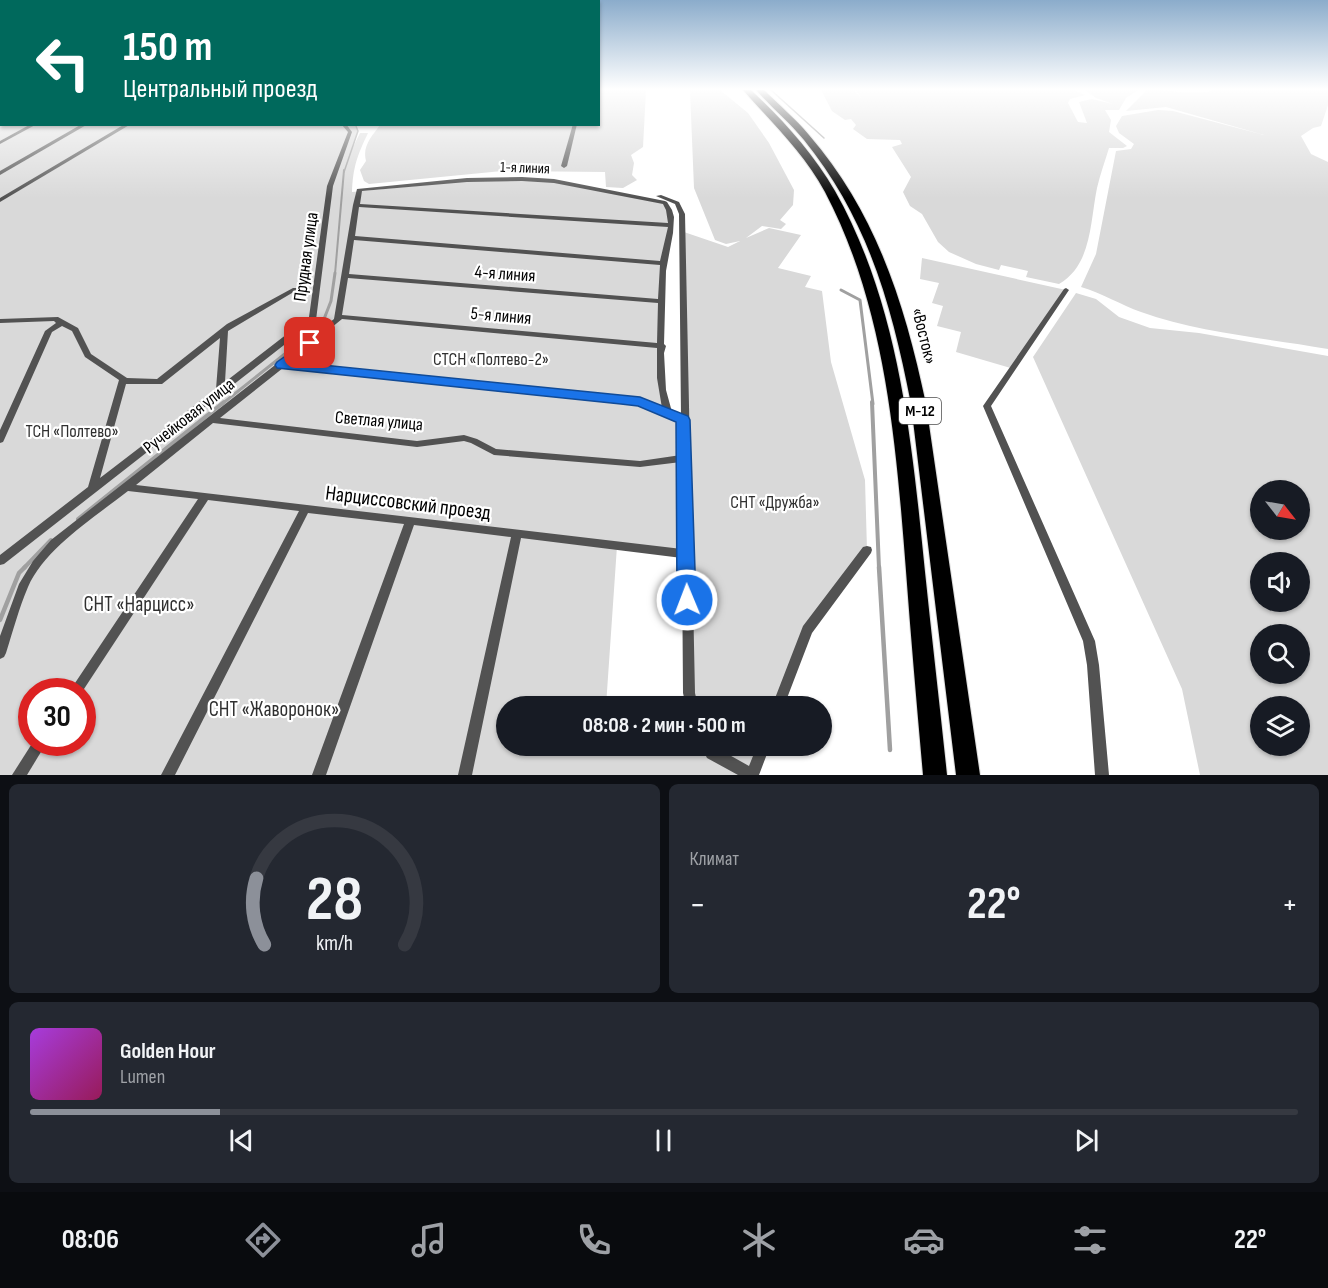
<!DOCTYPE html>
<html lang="ru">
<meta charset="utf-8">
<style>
:root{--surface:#171b24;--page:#242831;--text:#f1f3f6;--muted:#9ea1a6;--line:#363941;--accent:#8c9099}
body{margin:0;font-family:"Sofia Sans Condensed",sans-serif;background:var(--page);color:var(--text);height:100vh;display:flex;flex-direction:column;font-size:22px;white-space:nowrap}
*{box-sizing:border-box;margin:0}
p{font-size:20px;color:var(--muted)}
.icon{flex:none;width:33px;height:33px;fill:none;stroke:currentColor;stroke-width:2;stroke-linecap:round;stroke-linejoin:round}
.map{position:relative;height:775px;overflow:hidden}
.sheet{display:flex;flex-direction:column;gap:9px;padding:9px;background:#0d0f14;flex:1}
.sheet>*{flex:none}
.banner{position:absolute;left:0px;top:0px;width:600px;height:126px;box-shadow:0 2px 4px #0004;background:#00695c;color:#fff;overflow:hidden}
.needle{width:39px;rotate:121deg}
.buttons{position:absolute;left:1250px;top:480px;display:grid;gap:12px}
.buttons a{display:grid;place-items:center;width:60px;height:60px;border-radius:50%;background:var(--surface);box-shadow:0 2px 4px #0004;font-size:30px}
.speed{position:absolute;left:18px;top:678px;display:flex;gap:12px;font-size:30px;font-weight:700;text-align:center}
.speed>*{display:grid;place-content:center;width:78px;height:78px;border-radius:50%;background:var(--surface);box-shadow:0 2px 4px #0004;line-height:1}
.speed .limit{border:9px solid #d22;background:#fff;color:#111}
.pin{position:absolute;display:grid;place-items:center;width:51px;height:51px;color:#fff;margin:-26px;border-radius:12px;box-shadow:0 3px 9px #0006}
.me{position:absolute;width:66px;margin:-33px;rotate:359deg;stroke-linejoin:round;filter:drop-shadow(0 0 4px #0008)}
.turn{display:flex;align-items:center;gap:21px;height:126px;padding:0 24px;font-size:27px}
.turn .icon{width:78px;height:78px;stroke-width:2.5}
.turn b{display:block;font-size:42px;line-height:51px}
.big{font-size:45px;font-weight:700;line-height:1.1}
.sheet .tile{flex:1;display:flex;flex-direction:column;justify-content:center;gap:9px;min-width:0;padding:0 21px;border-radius:9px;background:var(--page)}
.sheet .dial{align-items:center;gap:0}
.dial svg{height:156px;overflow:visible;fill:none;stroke:var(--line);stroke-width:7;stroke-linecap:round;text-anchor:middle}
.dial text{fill:var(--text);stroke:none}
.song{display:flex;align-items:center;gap:18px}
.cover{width:72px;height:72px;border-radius:9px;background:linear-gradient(135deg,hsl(280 70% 55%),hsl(330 70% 35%))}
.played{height:6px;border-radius:3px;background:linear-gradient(90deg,var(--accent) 15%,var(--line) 15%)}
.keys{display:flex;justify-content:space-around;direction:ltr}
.heat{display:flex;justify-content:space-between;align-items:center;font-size:33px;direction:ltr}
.sheet .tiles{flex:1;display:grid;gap:9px;grid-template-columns:1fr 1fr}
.tile:last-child{grid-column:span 2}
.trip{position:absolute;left:496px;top:696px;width:336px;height:60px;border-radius:30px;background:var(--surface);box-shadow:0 2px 4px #0004;font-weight:700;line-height:60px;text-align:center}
.tab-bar{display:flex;height:96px;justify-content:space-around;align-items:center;background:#090b0e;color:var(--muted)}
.tab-bar .icon{width:42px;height:42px}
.tab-bar .active{color:var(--accent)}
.tab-bar b{font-size:27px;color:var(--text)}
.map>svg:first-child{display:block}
</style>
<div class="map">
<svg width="1328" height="775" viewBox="0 0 1328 775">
<rect width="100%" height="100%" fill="#fff"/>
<g fill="#d9d9d9" fill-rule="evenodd">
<path d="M0 90 2 124 354 125 358 131 353 147 360 133H368C357 156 353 167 352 192L490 179 554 181 665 203 671 216 663 263 660 383 668 413 683 419 681 231 728 247 740 241 726 244 715 240 694 188 690 90H720L748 113 769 143 794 190 793 205 780 220 786 224 781 229 762 226 746 238 769 228 801 235 778 268 811 276 805 287 822 291 831 362 865 480 867 550 807 630 778 706H692L689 693 686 554 617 546 606 706H507V746H603V751L711 753 708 746H763L752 775H0ZM32 692H82V742H32Z"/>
<path d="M599 90H646L643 147 631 155 634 163 632 175 637 180 623 188 606 187 605 172 502 171 369 184 364 181 360 170 366 161C362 146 372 136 380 125L598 124Z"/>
<path d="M821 90H854L861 98 856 90H1074L1085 95 1070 99 1068 103 1078 122 1087 123 1079 102 1092 99 1113 104 1096 98 1085 90H1138L1126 98 1119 110H1105L1111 120 1109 132 1127 146 1123 148H1109C1105 161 1100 175 1097 188 1090 222 1092 265 1059 284L1026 277 1028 271 1001 265 999 270 976 264 949 252 938 242 922 214 910 206 903 192 911 177 892 147 902 144 900 140 867 139 853 129 856 125 851 119 845 120 832 111Z"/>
<path d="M1147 90C1165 89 1199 96 1213 90H1328V105L1321 126 1313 128 1301 136 1311 154 1328 162V349C1266 338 1200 333 1141 312 1121 305 1102 293 1081 287L1096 254 1116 151 1131 149 1134 144 1119 133 1116 126 1122 116 1158 110 1173 111 1264 135 1166 107 1126 111Z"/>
<polygon points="922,258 1066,290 1014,369 956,352 961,332 937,326 943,306 932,303 939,283 920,279"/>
<path d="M1076 293 1096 299 1119 317 1150 328 1199 333 1328 356V775H1200L1182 689 1033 357ZM1260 490H1299V530H1260ZM1260 562H1299V602H1260ZM1260 634H1299V674H1260ZM1260 706H1299V746H1260Z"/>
</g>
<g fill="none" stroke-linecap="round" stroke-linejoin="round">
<g stroke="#a0a0a0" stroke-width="1.5">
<polyline points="771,90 824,138"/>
<polyline points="344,172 358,131 355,124"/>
</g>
<polyline stroke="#a0a0a0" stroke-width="2" points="335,274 344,170"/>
<g stroke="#a0a0a0" stroke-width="3">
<polyline points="841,290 860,300 873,404"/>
<polyline points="319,332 331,301 335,273"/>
<polyline points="222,404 296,345 313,335"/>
</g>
<g stroke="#a0a0a0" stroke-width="4">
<polyline points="872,402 879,568"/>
<polyline points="78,519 224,402"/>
<polyline points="24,568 51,540"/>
</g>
<g stroke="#a0a0a0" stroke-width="4.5">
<polyline points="879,567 890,750"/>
<polyline points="0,620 19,573 25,567"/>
</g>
<defs>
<g id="highway">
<path d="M743 90H751C783 120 813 153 835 191 900 306 912 444 925 572 932 640 940 707 947 775H923C917 707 911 639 906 571 896 443 886 308 825 192 804 153 772 123 743 90Z"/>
<path d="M756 90H764C779 105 796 119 809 135 877 214 905 305 926 404L980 775H956L911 404C892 306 868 219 804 140 789 122 771 107 756 90Z"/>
</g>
</defs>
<use href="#highway" stroke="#dbdbdb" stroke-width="2"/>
<g fill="#525252" fill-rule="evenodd">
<polygon points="31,124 37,124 0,144 0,141"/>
<polygon points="82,124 88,124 0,175 0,171"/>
<polygon points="125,124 131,124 0,202 0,198"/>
<path d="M341 124H346L352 132 333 186 316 320 4 564 0 565V555L88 487 119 380 85 357 72 331 62 326 52 332 4 440 3 442 0 443V430L45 331 56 323 54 321 0 323V319L58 317 78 328 91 354 127 378 157 379 227 324 293 288H297V290L228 331 225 382 309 317 327 186 348 132ZM220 338 216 389 100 478 126 384H162Z"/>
<polygon points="573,124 577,124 567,166 564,168 561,166"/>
<path d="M522 177 554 179 665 201 667 202 672 210 674 217 673 233 666 271 664 344 666 346 664 353 666 390 672 412 681 416 679 214 675 204 656 196 661 195 679 202 685 214 695 693 698 706H686L683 693 682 558 521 538 472 775H458L511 537 414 525 326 775H312L404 524 308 513 175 775H161L299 511 208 500 82 692H69L198 499 128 491C95 517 45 548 28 587 19 608 13 631 6 653L4 657 0 659V636L19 584 33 561 51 540 334 319 353 205 357 189 467 178ZM522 181 554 183 663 204 666 210 668 223 360 204 362 191 467 182ZM359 207 668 227 660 261 355 236ZM354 240 660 265 658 299 349 274ZM348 278 658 303 657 343 342 315ZM342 319 657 348V378L662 408 643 400 621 396 288 363ZM283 368 638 405 681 422V455L640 461 496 449 477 439 464 435 417 441 220 418ZM213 423 417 447 464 441 471 443 494 455 640 467 681 462 682 549 136 485Z"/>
<polygon points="1066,288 1069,290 991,406 1095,641 1099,665 1109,775 1095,775 1087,665 1083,641 983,406 1064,289"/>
<polygon points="867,546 871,547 872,550 871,553 812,633 784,706 772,706 803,626 863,547"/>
<polygon points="33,742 47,742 27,775 12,775"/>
<polygon points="701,746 715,746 717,748 749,766 757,746 770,746 759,775 738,775 707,758"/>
</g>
<use href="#highway" fill="#000" fill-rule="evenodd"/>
</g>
<linearGradient id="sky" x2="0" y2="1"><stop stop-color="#8baccb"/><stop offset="0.45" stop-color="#fff"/><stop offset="1" stop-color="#fff" stop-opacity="0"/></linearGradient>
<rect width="1328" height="198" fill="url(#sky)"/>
<polygon fill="#1a73e8" stroke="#114b97" stroke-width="1.5" points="310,339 316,343 314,345 293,362 640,397 688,416 690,420 696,600 693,606 687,608 680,606 677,600 676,422 638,406 621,404 277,368 275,365 277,362"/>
<g text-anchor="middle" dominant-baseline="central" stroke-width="4.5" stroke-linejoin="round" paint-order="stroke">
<g font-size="15" fill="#000" stroke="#fff">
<text transform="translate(525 168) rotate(2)">1-я линия</text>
</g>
<rect fill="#fff" stroke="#4c4c4c" stroke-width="1.5" x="899" y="398" width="42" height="26" rx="4.5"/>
<g font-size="16" font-weight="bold" fill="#000">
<text x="920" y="411">М-12</text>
</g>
<g font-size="18" fill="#000" stroke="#fff">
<text transform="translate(306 257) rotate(-82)">Прудная улица</text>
<text transform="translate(505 274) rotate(4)">4-я линия</text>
<text transform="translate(501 316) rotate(5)">5-я линия</text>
<text transform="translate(924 336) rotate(76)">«Восток»</text>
<text transform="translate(189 416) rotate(-38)">Ручейковая улица</text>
<text transform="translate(379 421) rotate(5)">Светлая улица</text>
</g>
<g font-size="18" fill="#303030" stroke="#fff">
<text x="491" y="359">СТСН «Полтево-2»</text>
<text x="72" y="431">ТСН «Полтево»</text>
<text x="775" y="502">СНТ «Дружба»</text>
</g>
<g font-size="21" fill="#000" stroke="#fff">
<text transform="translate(408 503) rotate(7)">Нарциссовский проезд</text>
</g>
<g font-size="21" fill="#303030" stroke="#fff">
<text x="139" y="604">СНТ «Нарцисс»</text>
<text x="274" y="709">СНТ «Жаворонок»</text>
</g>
</g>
</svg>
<div class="buttons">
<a><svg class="needle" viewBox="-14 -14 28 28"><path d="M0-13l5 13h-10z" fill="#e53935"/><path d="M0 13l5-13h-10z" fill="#9ea1a6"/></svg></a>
<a><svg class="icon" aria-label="sound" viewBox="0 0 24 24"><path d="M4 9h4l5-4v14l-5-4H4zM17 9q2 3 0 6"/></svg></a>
<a><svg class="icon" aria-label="search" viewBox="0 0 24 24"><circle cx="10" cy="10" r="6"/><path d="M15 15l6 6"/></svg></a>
<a><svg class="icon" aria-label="layers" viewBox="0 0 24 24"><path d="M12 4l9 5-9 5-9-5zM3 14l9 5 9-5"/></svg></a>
</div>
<div class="speed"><div class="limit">30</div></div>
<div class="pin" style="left:310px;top:343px;background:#d93025"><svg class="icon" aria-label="arrive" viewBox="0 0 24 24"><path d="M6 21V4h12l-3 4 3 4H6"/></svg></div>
<svg class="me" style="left:687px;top:600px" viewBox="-20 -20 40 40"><circle r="17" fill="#1a73e8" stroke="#fff" stroke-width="3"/><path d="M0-11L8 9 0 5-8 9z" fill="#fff"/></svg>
<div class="trip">08:08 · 2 мин · 500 m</div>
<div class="banner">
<div class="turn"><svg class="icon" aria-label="left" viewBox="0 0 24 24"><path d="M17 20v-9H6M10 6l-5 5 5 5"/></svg><div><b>150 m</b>Центральный проезд</div></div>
</div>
</div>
<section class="sheet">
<div class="tiles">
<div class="tile dial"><svg viewBox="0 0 100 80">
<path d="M14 69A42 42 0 1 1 86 69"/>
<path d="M14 69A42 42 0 0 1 10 35" stroke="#8c9099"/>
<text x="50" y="56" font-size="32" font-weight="700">28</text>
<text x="50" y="72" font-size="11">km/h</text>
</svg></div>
<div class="tile"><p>Климат</p>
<div class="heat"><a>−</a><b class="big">22°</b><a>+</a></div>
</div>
<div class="tile">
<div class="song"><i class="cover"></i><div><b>Golden Hour</b><p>Lumen</p></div></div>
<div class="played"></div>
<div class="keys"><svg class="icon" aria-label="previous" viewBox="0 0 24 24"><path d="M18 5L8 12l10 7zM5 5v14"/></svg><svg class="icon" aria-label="pause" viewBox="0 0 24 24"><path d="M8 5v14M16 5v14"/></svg><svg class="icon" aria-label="next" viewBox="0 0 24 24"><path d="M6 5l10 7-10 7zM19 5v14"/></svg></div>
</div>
</div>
</section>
<nav class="tab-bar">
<b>08:06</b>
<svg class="icon active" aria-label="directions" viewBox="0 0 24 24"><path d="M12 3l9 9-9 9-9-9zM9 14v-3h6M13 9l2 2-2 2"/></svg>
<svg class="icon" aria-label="music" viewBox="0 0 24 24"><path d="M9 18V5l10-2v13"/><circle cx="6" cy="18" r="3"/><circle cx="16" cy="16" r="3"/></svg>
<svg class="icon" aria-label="phone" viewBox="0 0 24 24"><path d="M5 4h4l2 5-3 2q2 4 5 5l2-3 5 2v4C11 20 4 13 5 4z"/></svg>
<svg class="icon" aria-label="climate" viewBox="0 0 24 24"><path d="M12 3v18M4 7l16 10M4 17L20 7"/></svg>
<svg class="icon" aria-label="car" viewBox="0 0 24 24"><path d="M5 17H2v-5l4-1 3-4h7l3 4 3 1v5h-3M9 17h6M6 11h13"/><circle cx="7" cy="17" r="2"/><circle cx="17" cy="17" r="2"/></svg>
<svg class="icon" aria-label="filters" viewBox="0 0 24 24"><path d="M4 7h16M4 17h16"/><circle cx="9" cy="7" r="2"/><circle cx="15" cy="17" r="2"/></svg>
<b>22°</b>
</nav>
